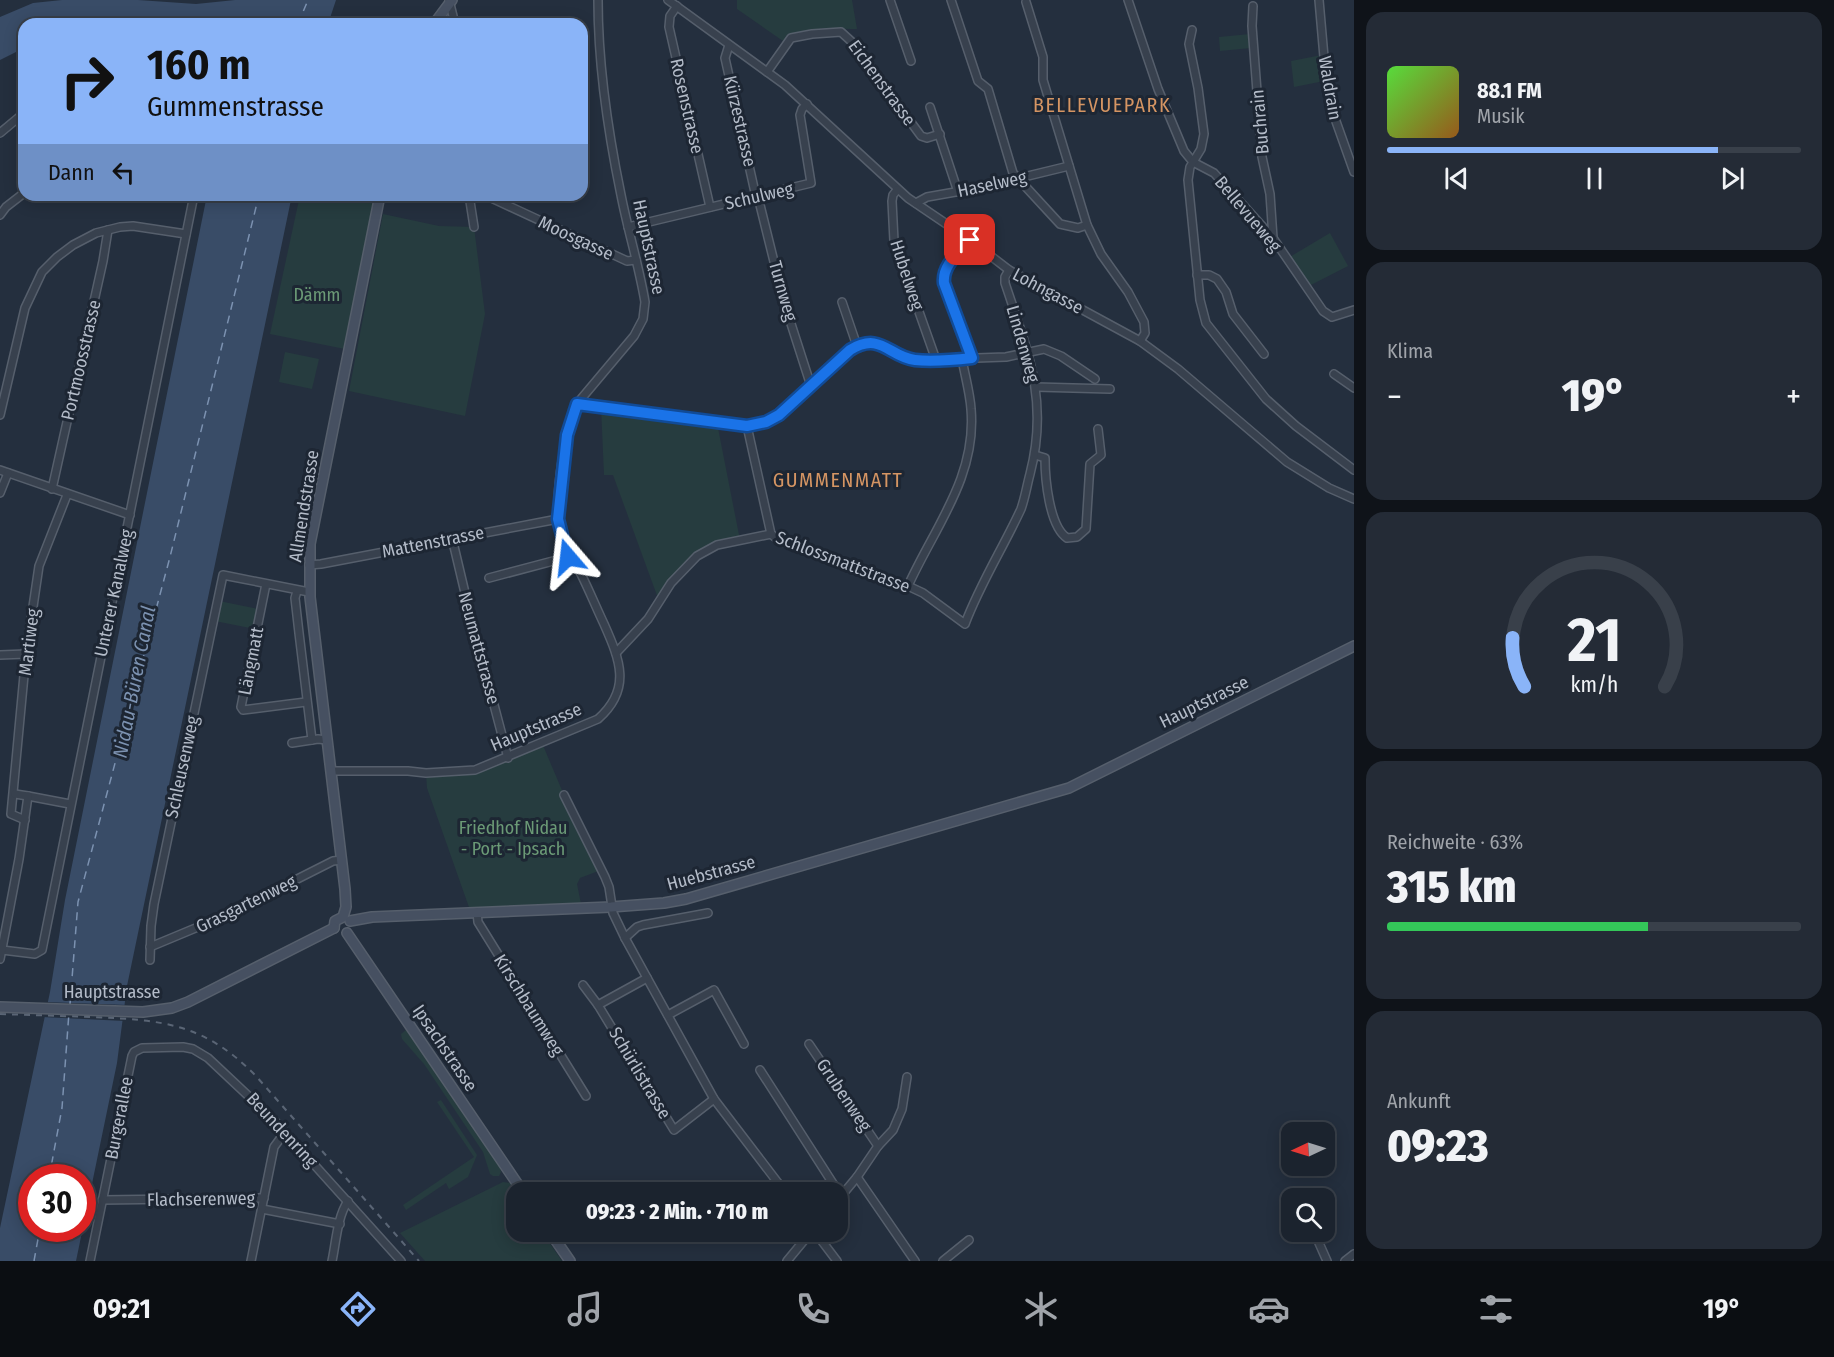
<!DOCTYPE html>
<html lang="de">
<meta charset="utf-8">
<style>
:root{--surface:#1b232e;--page:#242b36;--text:#f1f3f6;--muted:#a0a4aa;--line:#39404a;--accent:#8ab4f8}
body{margin:0;font-family:"Fira Sans Condensed",sans-serif;background:var(--page);color:var(--text);height:100vh;display:flex;flex-direction:column;font-size:22px;white-space:nowrap}
*{box-sizing:border-box;margin:0}
p{font-size:20px;color:var(--muted)}
.icon{flex:none;width:33px;height:33px;fill:none;stroke:currentColor;stroke-width:2;stroke-linecap:round;stroke-linejoin:round}
.map{position:relative;flex:1;overflow:hidden}
.side{display:flex;flex-direction:column;gap:12px;padding:12px;background:#0f1319;width:480px}
.side>*{flex:none}
.top-card{position:absolute;left:18px;top:18px;width:570px;height:183px;border-radius:18px;box-shadow:0 3px 15px #0003,0 0 0 2px var(--line);background:#8ab4f8;color:#111;overflow:hidden}
.needle{width:39px;rotate:266deg}
.controls{position:absolute;left:1281px;top:1122px;display:grid;gap:12px}
.controls a{display:grid;place-items:center;width:54px;height:54px;border-radius:12px;background:var(--surface);box-shadow:0 3px 15px #0003,0 0 0 2px var(--line);font-size:30px}
.speed{position:absolute;left:18px;top:1164px;display:flex;gap:12px;font-size:30px;font-weight:700;text-align:center}
.speed>*{display:grid;place-content:center;width:78px;height:78px;border-radius:50%;background:var(--surface);box-shadow:0 3px 15px #0003,0 0 0 2px var(--line);line-height:1}
.speed .limit{border:9px solid #d22;background:#fff;color:#111}
.pin{position:absolute;display:grid;place-items:center;width:51px;height:51px;color:#fff;margin:-26px;border-radius:12px;box-shadow:0 3px 9px #0006}
.me{position:absolute;width:66px;margin:-33px;rotate:343deg;stroke-linejoin:round;filter:drop-shadow(0 0 4px #0008)}
.turn{display:flex;align-items:center;gap:21px;height:126px;padding:0 30px;font-size:27px}
.turn .icon{width:78px;height:78px;stroke-width:2.5}
.turn b{display:block;font-size:42px;line-height:51px}
.then{display:flex;align-items:center;height:57px;padding:0 30px;background:#0003;gap:12px;font-size:22px}
.big{font-size:45px;font-weight:800;line-height:1.1}
.side .widget{flex:1;display:flex;flex-direction:column;justify-content:center;gap:9px;min-width:0;padding:0 21px;border-radius:18px;background:var(--page)}
.side .dial{align-items:center;gap:0}
.dial svg{height:156px;overflow:visible;fill:none;stroke:var(--line);stroke-width:7;stroke-linecap:round;text-anchor:middle}
.dial text{fill:var(--text);stroke:none}
.song{display:flex;align-items:center;gap:18px}
.cover{width:72px;height:72px;border-radius:9px;background:linear-gradient(135deg,hsl(110 70% 55%),hsl(30 70% 35%))}
.played{height:6px;border-radius:3px;background:linear-gradient(90deg,var(--accent) 80%,var(--line) 80%)}
.keys{display:flex;justify-content:space-around;direction:ltr}
.heat{display:flex;justify-content:space-between;align-items:center;font-size:33px;direction:ltr}
.charge{height:9px;border-radius:4px;background:linear-gradient(90deg,#34c759 63%,var(--line) 0)}
.trip{position:absolute;left:506px;top:1182px;width:342px;height:60px;border-radius:18px;background:var(--surface);box-shadow:0 3px 15px #0003,0 0 0 2px var(--line);font-weight:800;line-height:60px;text-align:center}
.menu{display:flex;height:96px;justify-content:space-around;align-items:center;background:#0b0e12;color:var(--muted)}
.menu .icon{width:42px;height:42px}
.menu .active{color:var(--accent)}
.menu b{font-size:27px;color:var(--text)}
main{display:flex;flex:1;min-height:0}
.map>svg:first-child{display:block}
</style>
<main>
<div class="map">
<svg width="1354" height="1261" viewBox="0 0 1354 1261">
<rect width="100%" height="100%" fill="#242f3e"/>
<g fill="#263c3f">
<path d="M737 0H852L857 29C834 29 800 25 783 41L737 9Z"/>
<polygon points="1250,34 1251,48 1220,51 1219,37"/>
<polygon points="1322,55 1324,81 1294,87 1291,61"/>
<polygon points="300,195 376,195 345,349 270,334"/>
<polygon points="383,214 439,226 474,227 485,314 465,416 349,391"/>
<polygon points="1330,233 1348,266 1309,286 1288,258"/>
<polygon points="285,352 319,359 312,389 279,382"/>
<polygon points="601,407 747,426 718,428 740,540 697,556 659,601 613,475 604,475"/>
<polygon points="219,601 259,609 255,629 215,621"/>
<polygon points="542,743 564,795 601,870 580,878 577,884 581,904 485,908 471,913 427,788 426,773 461,773"/>
<polygon points="406,1030 446,1084 500,1166 501,1172 499,1176 493,1176 490,1174 483,1152 424,1064 402,1039 401,1034"/>
<polygon points="441,1100 477,1155 468,1177 449,1189 446,1183 406,1210 403,1205 474,1157 437,1102"/>
<polygon points="503,1182 510,1183 516,1192 516,1232 542,1232 562,1261 425,1261 400,1233"/>
</g>
<g fill="#394c67" fill-rule="evenodd">
<polygon points="62,0 138,0 196,4 235,0 336,0 328,24 24,24 24,48 0,60 0,17 33,3"/>
<path d="M207 195H292L127 986 117 1063 76 1261H0V1228L50 992 65 900ZM32 1178H82V1228H32Z"/>
</g>
<polygon fill="#242f3e" points="45,1002 127,1005 125,1021 42,1017"/>
<g fill="none" stroke-linecap="round" stroke-linejoin="round">
<g stroke="#7c92b1" stroke-width="1.5" stroke-dasharray="8 6" stroke-linecap="butt">
<polyline points="298,24 308,0"/>
<polyline points="70,1004 78,902 170,557 259,195"/>
<polyline points="49,1178 62,1108 69,1012"/>
<polyline points="34,1261 40,1228"/>
</g>
<defs>
<g id="minor">
<polyline points="449,0 455,24"/>
<polyline points="668,0 785,85 908,198 970,240 1009,270 1140,341 1178,369 1287,462 1329,488 1354,499"/>
<polyline points="890,0 911,61"/>
<polyline points="951,0 978,81 988,89 1013,173 1060,224 1078,228 1087,225"/>
<polyline points="1128,0 1158,89 1184,151 1193,162 1214,173 1273,238 1323,311 1332,317 1354,310"/>
<polyline points="1319,0 1324,57 1333,113 1354,172"/>
<polyline points="1026,2 1043,57 1043,80 1087,225 1101,254 1128,292 1144,322 1145,333 1140,341"/>
<polyline points="677,6 670,16 669,27 710,207"/>
<polyline points="1253,6 1252,26 1262,157 1270,194 1273,238"/>
<polyline points="1192,30 1189,44 1198,88 1204,134 1201,149 1190,167 1188,180 1200,300 1206,323 1266,399 1296,426 1354,470"/>
<polyline points="729,45 725,58 756,197 759,201 784,302 811,386"/>
<polyline points="767,72 791,38 812,34 841,32 852,42 921,136 927,138 940,134"/>
<polyline points="930,107 958,192"/>
<polyline points="0,133 24,113"/>
<polyline points="897,190 893,195 892,201 894,241 936,360"/>
<polyline points="469,195 474,227"/>
<polyline points="485,195 627,261 636,260"/>
<polyline points="916,203 927,197 978,188 1069,166"/>
<polyline points="0,215 6,207 24,193"/>
<polyline points="628,227 811,183 800,115 802,109 807,104"/>
<polyline points="970,240 945,269 943,276 972,358"/>
<polyline points="1197,275 1209,275 1217,279 1226,292 1233,314 1264,354"/>
<polyline points="842,302 857,346"/>
<polyline points="1334,374 1354,388"/>
<polyline points="1036,387 1110,389"/>
<path d="M577 404 747 426 766 422 779 415 850 350C880 331 890 358 918 360L1006 357 1044 349 1061 356 1095 379"/>
<polyline points="0,415 25,308 42,272 57,257 73,245 96,233 120,227 133,226 186,234"/>
<polyline points="747,426 771,534"/>
<path d="M1035 455 1045 458C1045 478 1049 526 1067 538L1077 537 1086 529 1090 464 1101 455 1098 429"/>
<polyline points="0,470 130,515"/>
<polyline points="52,489 103,261 108,230"/>
<polyline points="0,493 8,473"/>
<path d="M771 534 777 539 792 546 908 586 923 593 965 624C980 584 1003 548 1021 509 1025 498 1027 485 1030 474 1049 401 1028 352 1005 283V277L1009 270"/>
<polyline points="452,538 470,614 508,758"/>
<polyline points="309,565 321,564 558,519"/>
<polyline points="489,578 572,556"/>
<polyline points="266,584 241,707 243,710 306,702"/>
<path d="M908 586C934 528 977 477 971 409 970 393 965 376 962 359"/>
<polyline points="297,591 295,598 299,633 312,740"/>
<polyline points="616,653 648,619 671,583 697,556 717,545 771,534"/>
<polyline points="0,655 26,654"/>
<polyline points="292,743 318,739 327,740"/>
<path d="M331 771H408L426 773 475 770 598 719C632 689 620 660 604 624 596 607 589 590 581 574 574 560 565 547 561 532 552 506 565 421 581 399L634 336 643 319 645 302C639 266 628 231 621 195 608 132 598 65 598 0"/>
<polyline points="564,795 605,877 609,887 613,913 625,938 714,1099 785,1192"/>
<polyline points="28,796 70,804"/>
<polyline points="25,820 11,814 26,654 39,566 67,495"/>
<polyline points="477,912 478,922 586,1096"/>
<polyline points="625,938 637,927 643,925 708,913"/>
<polyline points="150,947 222,917 333,861 342,860"/>
<polyline points="2,950 35,954 42,950 194,195"/>
<polyline points="0,959 19,859 28,796 15,794"/>
<polyline points="150,960 151,926 154,904 223,575 309,592"/>
<polyline points="647,978 598,1005 674,1130 714,1099"/>
<polyline points="583,985 598,1005"/>
<polyline points="668,1015 714,990 744,1044"/>
<polyline points="809,1044 878,1146"/>
<polyline points="760,1070 841,1196"/>
<polyline points="857,1177 915,1261"/>
<polyline points="102,1200 264,1198"/>
<polyline points="837,1201 857,1177 878,1146 893,1130 902,1109 907,1077"/>
<polyline points="262,1209 340,1224"/>
<polyline points="815,1232 837,1261"/>
<polyline points="1319,1243 1327,1261"/>
<polyline points="90,1261 132,1056 134,1052 142,1048 183,1047 193,1049 208,1058 274,1120 401,1261"/>
<polyline points="251,1261 274,1147 285,1132"/>
<path d="M332 1261C336 1243 337 1217 348 1201"/>
<polyline points="787,1261 811,1232"/>
<polyline points="943,1261 969,1240"/>
<polyline points="1345,1261 1354,1254"/>
</g>
<g id="secondary">
<polyline points="434,24 452,0"/>
<polyline points="350,921 372,917 611,907 664,903 686,899 1069,788 1354,646"/>
<polyline points="334,928 335,921 343,917 346,907 345,889 310,597 310,544 380,195"/>
<polyline points="347,933 523,1192"/>
<polyline points="0,1007 143,1012 172,1008 188,1002 334,928"/>
<polyline points="550,1232 570,1261"/>
</g>
</defs>
<use href="#minor" stroke="#565f6c" stroke-width="10"/>
<use href="#secondary" stroke="#565f6c" stroke-width="12"/>
<use href="#minor" stroke="#38414e" stroke-width="7"/>
<use href="#secondary" stroke="#465061" stroke-width="9"/>
<path stroke="#5a6575" stroke-width="2" stroke-dasharray="6 6" stroke-linecap="butt" d="M0 1014C31 1015 62 1016 92 1017 162 1020 204 1023 256 1076L419 1261"/>
</g>
<g fill="none" stroke-linecap="round" stroke-linejoin="round">
<defs>
<path id="route" d="M568 557 572 556 563 539 558 519 567 435 577 404 747 426 766 422 779 415 850 350C881 331 889 357 915 360 933 362 954 360 972 358L944 283C942 265 959 253 970 240"/>
</defs>
<use href="#route" stroke="#114b97" stroke-width="15"/>
<use href="#route" stroke="#1a73e8" stroke-width="10"/>
</g>
<g text-anchor="middle" dominant-baseline="central" stroke-width="6" stroke-linejoin="round" paint-order="stroke">
<g font-size="18" fill="#b4bcc9" stroke="#1d2633">
<text transform="translate(882 83) rotate(54)">Eichenstrasse</text>
<text transform="translate(1330 88) rotate(80)">Waldrain</text>
<text transform="translate(687 106) rotate(77)">Rosenstrasse</text>
<text transform="translate(740 121) rotate(77)">Kürzestrasse</text>
<text transform="translate(1260 122) rotate(-95)">Buchrain</text>
<text transform="translate(992 184) rotate(-12)">Haselweg</text>
<text transform="translate(759 196) rotate(-13)">Schulweg</text>
<text transform="translate(1248 214) rotate(50)">Bellevueweg</text>
<text transform="translate(576 238) rotate(25)">Moosgasse</text>
<text transform="translate(649 247) rotate(78)">Hauptstrasse</text>
<text transform="translate(907 275) rotate(72)">Hubelweg</text>
<text transform="translate(783 291) rotate(74)">Turnweg</text>
<text transform="translate(1048 291) rotate(28)">Lohngasse</text>
<text transform="translate(1023 344) rotate(74)">Lindenweg</text>
<text transform="translate(81 360) rotate(-77)">Portmoosstrasse</text>
<text transform="translate(304 506) rotate(-81)">Allmendstrasse</text>
<text transform="translate(433 542) rotate(-11)">Mattenstrasse</text>
<text transform="translate(843 562) rotate(21)">Schlossmattstrasse</text>
<text transform="translate(114 593) rotate(-78)">Unterer Kanalweg</text>
<text transform="translate(29 642) rotate(-83)">Martiweg</text>
<text transform="translate(479 648) rotate(75)">Neumattstrasse</text>
<text transform="translate(251 661) rotate(-79)">Längmatt</text>
<text transform="translate(1204 702) rotate(-26)">Hauptstrasse</text>
<text transform="translate(536 727) rotate(-23)">Hauptstrasse</text>
<text transform="translate(182 767) rotate(-78)">Schleusenweg</text>
<text transform="translate(711 873) rotate(-15)">Huebstrasse</text>
<text transform="translate(246 904) rotate(-26)">Grasgartenweg</text>
<text x="112" y="992">Hauptstrasse</text>
<text transform="translate(529 1005) rotate(58)">Kirschbaumweg</text>
<text transform="translate(445 1048) rotate(56)">Ipsachstrasse</text>
<text transform="translate(640 1073) rotate(59)">Schürlistrasse</text>
<text transform="translate(844 1095) rotate(56)">Grubenweg</text>
<text transform="translate(119 1118) rotate(-79)">Burgerallee</text>
<text transform="translate(282 1130) rotate(47)">Beundenring</text>
<text transform="translate(201 1199) rotate(-1)">Flachserenweg</text>
</g>
<g font-size="18" fill="#6b9a76" stroke="#1d2633">
<text x="317" y="295">Dämm</text>
<text x="513" y="828">Friedhof Nidau<tspan x="513" dy="21">- Port - Ipsach</tspan></text>
</g>
<g font-size="20" letter-spacing="1.5" fill="#d59563" stroke="#1d2633">
<text x="1102" y="105">BELLEVUEPARK</text>
<text x="838" y="480">GUMMENMATT</text>
</g>
<g font-size="20" font-style="italic" fill="#7c92b1" stroke="#1d2633">
<text transform="translate(134 682) rotate(-79)">Nidau-Büren Canal</text>
</g>
</g>
</svg>
<div class="controls">
<a><svg class="needle" viewBox="-14 -14 28 28"><path d="M0-13l5 13h-10z" fill="#e53935"/><path d="M0 13l5-13h-10z" fill="#a0a4aa"/></svg></a>
<a><svg class="icon" aria-label="search" viewBox="0 0 24 24"><circle cx="10" cy="10" r="6"/><path d="M15 15l6 6"/></svg></a>
</div>
<div class="speed"><div class="limit">30</div></div>
<div class="pin" style="left:970px;top:240px;background:#d93025"><svg class="icon" aria-label="arrive" viewBox="0 0 24 24"><path d="M6 21V4h12l-3 4 3 4H6"/></svg></div>
<svg class="me" style="left:568px;top:557px" viewBox="-20 -20 40 40"><path d="M0-17L14 15 0 8-14 15z" fill="#1a73e8" stroke="#fff" stroke-width="4"/></svg>
<div class="trip">09:23 · 2 Min. · 710 m</div>
<div class="top-card">
<div class="turn"><svg class="icon" aria-label="right" viewBox="0 0 24 24"><path d="M7 20v-9h11M14 6l5 5-5 5"/></svg><div><b>160 m</b>Gummenstrasse</div></div>
<div class="then">Dann<svg class="icon" aria-label="left" viewBox="0 0 24 24"><path d="M17 20v-9H6M10 6l-5 5 5 5"/></svg></div>
</div>
</div>
<section class="side">
<div class="widget">
<div class="song"><i class="cover"></i><div><b>88.1 FM</b><p>Musik</p></div></div>
<div class="played"></div>
<div class="keys"><svg class="icon" aria-label="previous" viewBox="0 0 24 24"><path d="M18 5L8 12l10 7zM5 5v14"/></svg><svg class="icon" aria-label="pause" viewBox="0 0 24 24"><path d="M8 5v14M16 5v14"/></svg><svg class="icon" aria-label="next" viewBox="0 0 24 24"><path d="M6 5l10 7-10 7zM19 5v14"/></svg></div>
</div>
<div class="widget"><p>Klima</p>
<div class="heat"><a>−</a><b class="big">19°</b><a>+</a></div>
</div>
<div class="widget dial"><svg viewBox="0 0 100 80">
<path d="M14 69A42 42 0 1 1 86 69"/>
<path d="M14 69A42 42 0 0 1 8 44" stroke="#8ab4f8"/>
<text x="50" y="56" font-size="32" font-weight="700">21</text>
<text x="50" y="72" font-size="11">km/h</text>
</svg></div>
<div class="widget"><p>Reichweite · 63%</p><b class="big">315 km</b><div class="charge"></div></div>
<div class="widget"><p>Ankunft</p><b class="big">09:23</b></div>
</section>
</main>
<nav class="menu">
<b>09:21</b>
<svg class="icon active" aria-label="directions" viewBox="0 0 24 24"><path d="M12 3l9 9-9 9-9-9zM9 14v-3h6M13 9l2 2-2 2"/></svg>
<svg class="icon" aria-label="music" viewBox="0 0 24 24"><path d="M9 18V5l10-2v13"/><circle cx="6" cy="18" r="3"/><circle cx="16" cy="16" r="3"/></svg>
<svg class="icon" aria-label="phone" viewBox="0 0 24 24"><path d="M5 4h4l2 5-3 2q2 4 5 5l2-3 5 2v4C11 20 4 13 5 4z"/></svg>
<svg class="icon" aria-label="climate" viewBox="0 0 24 24"><path d="M12 3v18M4 7l16 10M4 17L20 7"/></svg>
<svg class="icon" aria-label="car" viewBox="0 0 24 24"><path d="M5 17H2v-5l4-1 3-4h7l3 4 3 1v5h-3M9 17h6M6 11h13"/><circle cx="7" cy="17" r="2"/><circle cx="17" cy="17" r="2"/></svg>
<svg class="icon" aria-label="filters" viewBox="0 0 24 24"><path d="M4 7h16M4 17h16"/><circle cx="9" cy="7" r="2"/><circle cx="15" cy="17" r="2"/></svg>
<b>19°</b>
</nav>
